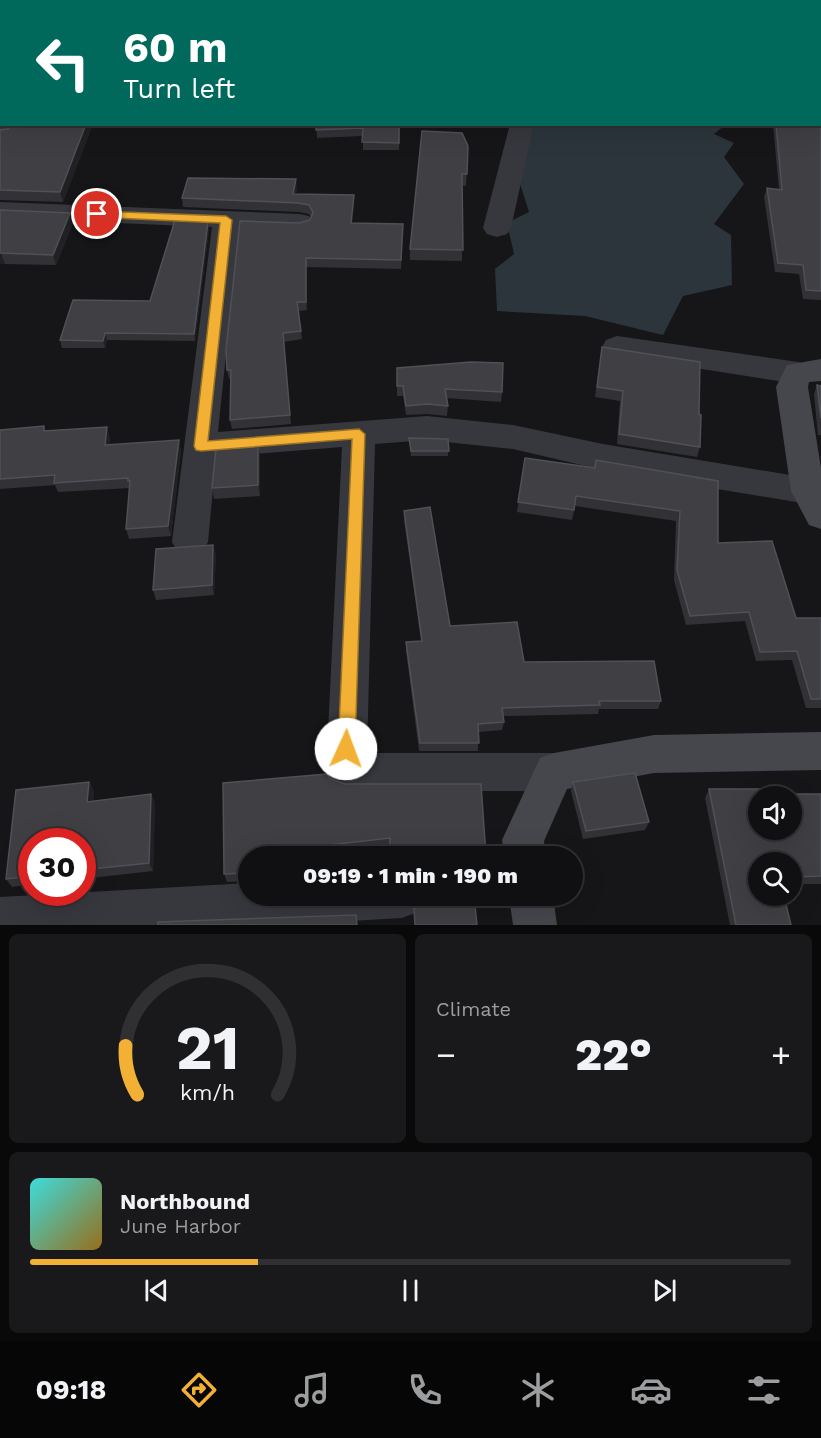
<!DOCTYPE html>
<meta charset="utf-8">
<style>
:root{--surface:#101012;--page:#19191b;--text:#f1f3f6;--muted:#9c9d9f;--line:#303032;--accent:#f2b134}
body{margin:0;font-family:"Work Sans",sans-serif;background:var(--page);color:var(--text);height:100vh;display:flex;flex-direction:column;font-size:22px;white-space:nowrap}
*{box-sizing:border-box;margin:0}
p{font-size:20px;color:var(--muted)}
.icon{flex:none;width:33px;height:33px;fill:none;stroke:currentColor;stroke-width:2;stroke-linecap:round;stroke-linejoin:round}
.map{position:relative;height:925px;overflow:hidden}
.panel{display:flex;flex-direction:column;gap:9px;padding:9px;background:#09090a;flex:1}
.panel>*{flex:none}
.banner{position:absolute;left:0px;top:0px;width:822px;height:126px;box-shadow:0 6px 24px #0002,0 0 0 2px var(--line);background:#00695c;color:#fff;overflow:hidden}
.tools{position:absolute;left:748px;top:786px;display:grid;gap:12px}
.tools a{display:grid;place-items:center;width:54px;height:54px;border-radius:50%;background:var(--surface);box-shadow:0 6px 24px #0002,0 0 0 2px var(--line);font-size:30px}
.speed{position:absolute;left:18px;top:828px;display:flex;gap:12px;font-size:30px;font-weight:700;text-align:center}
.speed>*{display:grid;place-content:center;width:78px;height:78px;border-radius:50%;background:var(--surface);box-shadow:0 6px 24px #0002,0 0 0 2px var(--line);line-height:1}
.speed .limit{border:9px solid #d22;background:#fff;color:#111}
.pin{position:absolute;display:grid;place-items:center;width:51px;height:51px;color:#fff;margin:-26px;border:3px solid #fff;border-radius:50%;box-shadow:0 2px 6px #0007}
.me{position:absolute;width:66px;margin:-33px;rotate:2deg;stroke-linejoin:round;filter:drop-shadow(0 0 4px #0008)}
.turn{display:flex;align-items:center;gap:21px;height:126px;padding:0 24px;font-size:27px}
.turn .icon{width:78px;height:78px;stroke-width:2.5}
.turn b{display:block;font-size:42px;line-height:51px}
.big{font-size:45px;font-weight:800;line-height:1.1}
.panel .card{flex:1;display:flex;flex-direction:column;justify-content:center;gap:9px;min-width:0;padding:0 21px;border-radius:9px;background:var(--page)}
.panel .dial{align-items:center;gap:0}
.dial svg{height:156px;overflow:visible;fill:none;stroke:var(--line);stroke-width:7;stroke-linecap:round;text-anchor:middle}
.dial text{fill:var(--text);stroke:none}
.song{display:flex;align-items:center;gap:18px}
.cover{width:72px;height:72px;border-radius:9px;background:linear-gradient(135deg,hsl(180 70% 55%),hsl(40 70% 35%))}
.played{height:6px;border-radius:3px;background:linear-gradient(90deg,var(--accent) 30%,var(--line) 30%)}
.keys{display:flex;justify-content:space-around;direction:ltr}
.heat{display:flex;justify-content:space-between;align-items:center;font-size:33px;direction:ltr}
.panel .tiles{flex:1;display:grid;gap:9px;grid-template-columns:1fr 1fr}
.card:last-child{grid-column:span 2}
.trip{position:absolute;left:238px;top:846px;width:345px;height:60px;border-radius:30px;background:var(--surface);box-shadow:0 6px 24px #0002,0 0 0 2px var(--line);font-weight:800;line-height:60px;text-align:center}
.tabs{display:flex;height:96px;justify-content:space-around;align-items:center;background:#060607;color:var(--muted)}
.tabs .icon{width:42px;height:42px}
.tabs .selected{color:var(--accent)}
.tabs b{font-size:27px;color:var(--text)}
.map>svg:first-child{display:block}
</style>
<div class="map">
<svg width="821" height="925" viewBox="0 0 821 925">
<rect width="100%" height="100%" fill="#161618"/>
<polygon fill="#2c353c" points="533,125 725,125 714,134 734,143 724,157 744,184 714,224 731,235 732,285 683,296 663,335 585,316 497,311 495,269 514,254 507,223 529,212 516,171"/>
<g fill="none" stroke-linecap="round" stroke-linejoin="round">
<g fill="#37383d" fill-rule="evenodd">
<polygon points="58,0 80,0 58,2"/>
<rect x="312" y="0" width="22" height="2"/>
<rect x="554" y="0" width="22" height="2"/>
<rect x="820" y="22" width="1" height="14"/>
<polygon points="0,118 2,124 17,124 9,138 0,140"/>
<polygon points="510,124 534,124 511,228 507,234 497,237 487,234 483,228"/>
<polygon points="0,202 299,214 309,216 312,222 309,228 299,230 239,228 218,432 427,416 513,425 603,444 808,478 820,482 821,498 808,504 603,470 513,449 427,440 375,444 367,753 554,753 568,758 574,772 568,786 554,791 346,791 332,786 326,772 342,447 216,457 208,542 202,552 190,556 178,552 172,542 212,227 0,218"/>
<polygon points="617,336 798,362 809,365 813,373 809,381 798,384 606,354 602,347 606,340"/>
<polygon points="249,883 249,896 424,896 418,912 402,918 281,925 0,925 0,897"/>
</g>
<g fill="#45474d" fill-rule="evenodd">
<polygon points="821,359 821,381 809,382 808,387 821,468 821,529 809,525 791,491 776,387 787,365"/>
<polygon points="821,732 821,770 654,773 567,789 544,841 546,856 504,856 502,840 540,758 554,753 654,735"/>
<polygon points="509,896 553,896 557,925 513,925"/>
</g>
</g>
<g fill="#323236">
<polygon points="150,0 218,0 209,2 154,2"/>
<polygon points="821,90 821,300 803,299 799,274 775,272 764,197 767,188 779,190 773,124 820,124"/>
<polygon points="10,124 93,124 63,202 0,200 0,130 8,129"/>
<polygon points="316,124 400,124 399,150 363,150 363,136 317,138"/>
<polygon points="468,146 466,186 462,185 462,261 410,260 410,249"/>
<polygon points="297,188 296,194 354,195 354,204 352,223 403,224 401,269 306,267 307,310 299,311 302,339 284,342 291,424 232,429 230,420 231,379 229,379 227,370 299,223 310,220 311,217 309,214 299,212 183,207 182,198"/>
<polygon points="0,210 70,213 73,223 56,265 5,264 0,264"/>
<polygon points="208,222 209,229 195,341 107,340 105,348 62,348 60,340 150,301"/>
<polygon points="602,347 699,414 700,447 697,457 617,444 620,401 595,397"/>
<polygon points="397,368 502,392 501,402 446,398 448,406 447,416 427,414 406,415 403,396 397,396"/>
<polygon points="817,385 821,386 821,435 818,435 814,394"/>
<polygon points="0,430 46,431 110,437 109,444 181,450 171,536 129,539 126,529 130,488 58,492 55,485 0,489"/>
<polygon points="409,438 448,439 448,456 411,456"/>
<polygon points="258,445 260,456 260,496 214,499 212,488"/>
<polygon points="525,458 595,467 596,460 718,481 718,543 796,618 821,618 821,708 806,708 792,660 756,661 745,621 686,625 674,580 676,521 575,506 572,520 517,512"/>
<polygon points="404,511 450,626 524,662 661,701 658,709 599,709 598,714 503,716 504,722 502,730 478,732 478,751 419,751 406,651 406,642 421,641 404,520"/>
<polygon points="213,545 216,555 214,595 156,600 153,590"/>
<polygon points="330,779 345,784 481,784 390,847 305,856 249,856 249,887 249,881 227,882 224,874"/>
<polygon points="89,782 94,791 93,801 151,794 155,803 153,871 82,879 82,842 32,842 32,884 12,887 6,879 16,790"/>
<polygon points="573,782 649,822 645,830 583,839 571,791"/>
<polygon points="709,789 761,794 821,794 821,884 792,884 792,862 759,862 790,925 730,925 705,798"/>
</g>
<g fill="#212124">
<polygon points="175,0 218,0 209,2 168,1"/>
<polygon points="86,124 93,124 63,202 60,192"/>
<polygon points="296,179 297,188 294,203 293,194"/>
<polygon points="354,195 354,204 351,232 351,223"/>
<polygon points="70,213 73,223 56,265 53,255"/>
<polygon points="208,222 209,229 195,341 194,334"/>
<polygon points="0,253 1,253 5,264 0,264"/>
<polygon points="306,258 306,267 307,310 306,302"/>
<polygon points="105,333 107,340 105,348 103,341"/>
<polygon points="107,427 110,437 108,454 105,445"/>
<polygon points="179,440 181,450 171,536 168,526"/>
<polygon points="258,445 260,456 260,496 258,485"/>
<polygon points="213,545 216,555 214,595 212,585"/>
<polygon points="89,782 94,791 92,810 87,802"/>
<polygon points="151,794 155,803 153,871 149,863"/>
</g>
<g fill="#3f3f44" stroke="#4f5156" stroke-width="1.5" fill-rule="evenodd">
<rect x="324" y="0" width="64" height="2"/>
<polygon points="461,0 531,0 531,2 462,2"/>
<polygon points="777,0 821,0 820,17 820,2 777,2"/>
<polygon points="820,90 821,90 821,291 806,290 803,265 778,263 767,188 782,190 776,124 820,124"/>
<polygon points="0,103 2,103 2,112 0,111"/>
<polygon points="10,124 86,124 60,192 0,190 0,130 8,129"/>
<polygon points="316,124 399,124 399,143 362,142 363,128 316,130"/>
<polygon points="422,131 462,133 468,146 467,174 462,174 463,250 410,249"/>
<polygon points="188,178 296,179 293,194 354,195 351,223 403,224 401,260 306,258 306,302 297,302 301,331 283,333 290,415 230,420 231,370 227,370 226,350 240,221 299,223 310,220 313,212 309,205 298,203 182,198"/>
<polygon points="0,210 70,213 53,255 0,253"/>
<polygon points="175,220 208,222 194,334 105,333 103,341 60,340 73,300 150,301"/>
<polygon points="602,347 700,362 699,414 701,415 700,447 619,434 623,391 597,387"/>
<polygon points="471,362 503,363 502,392 445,389 448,406 427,404 406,406 403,386 397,386 397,368"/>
<polygon points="817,385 821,386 821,418"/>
<polygon points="44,426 44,431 107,427 105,445 179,440 168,526 126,529 130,481 128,481 128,478 54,483 55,475 0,479 0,430"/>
<polygon points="409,438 448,439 449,451 411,451"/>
<polygon points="258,445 258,485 212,488 216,448"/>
<polygon points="525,458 595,468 596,460 718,481 718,543 772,541 796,618 821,618 821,699 811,699 797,651 760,652 749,612 690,616 677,570 680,511 576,496 574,510 518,502"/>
<polygon points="430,507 450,626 517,622 524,662 654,661 661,701 599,701 600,705 502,708 504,722 478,724 479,743 420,743 406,642 422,641 404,511"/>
<polygon points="213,545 212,585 153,590 156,549"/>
<polygon points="635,773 649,822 586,831 573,782"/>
<polygon points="327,774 330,779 345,784 481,784 486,856 390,856 390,838 258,853 258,856 249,856 249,886 249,875 246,873 224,874 223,783"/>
<polygon points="89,782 87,802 151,794 149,863 82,870 82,842 32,842 32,876 6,879 16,790"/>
<path d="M709 789H760L761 794H821V876L792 877V862H759V896H784L791 925H736ZM759 796H792V830H759Z"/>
<polygon points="423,896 474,896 477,925 415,925 414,909 420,905"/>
<polygon points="356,915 357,925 158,925 158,922"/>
</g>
<polygon fill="#f2b134" stroke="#9d7322" stroke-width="1.5" points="97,211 226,216 232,220 208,441 359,429 365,434 355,749 352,755 346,757 341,755 338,749 352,439 201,451 196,450 194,446 220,223 93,217 91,214"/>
</svg>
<div class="tools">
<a><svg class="icon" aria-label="sound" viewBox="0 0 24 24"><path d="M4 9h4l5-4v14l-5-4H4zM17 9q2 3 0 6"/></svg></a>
<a><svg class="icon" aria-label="search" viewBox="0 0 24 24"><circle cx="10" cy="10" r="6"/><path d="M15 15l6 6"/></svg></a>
</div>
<div class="speed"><div class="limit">30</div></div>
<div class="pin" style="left:97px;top:214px;background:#d93025"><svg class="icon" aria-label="arrive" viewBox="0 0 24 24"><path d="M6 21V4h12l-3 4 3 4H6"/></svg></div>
<svg class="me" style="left:346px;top:749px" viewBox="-20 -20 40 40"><circle r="19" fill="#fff"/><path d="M0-13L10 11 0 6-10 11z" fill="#f2b134"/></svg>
<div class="trip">09:19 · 1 min · 190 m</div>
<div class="banner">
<div class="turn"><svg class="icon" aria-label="left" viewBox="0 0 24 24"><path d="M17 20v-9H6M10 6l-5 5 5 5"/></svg><div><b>60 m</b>Turn left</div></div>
</div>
</div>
<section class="panel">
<div class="tiles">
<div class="card dial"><svg viewBox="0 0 100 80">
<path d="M14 69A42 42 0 1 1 86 69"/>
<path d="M14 69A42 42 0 0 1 8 44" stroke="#f2b134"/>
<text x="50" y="56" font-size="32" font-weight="700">21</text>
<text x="50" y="72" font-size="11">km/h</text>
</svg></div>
<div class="card"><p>Climate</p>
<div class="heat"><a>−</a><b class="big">22°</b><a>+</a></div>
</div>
<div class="card">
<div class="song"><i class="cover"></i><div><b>Northbound</b><p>June Harbor</p></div></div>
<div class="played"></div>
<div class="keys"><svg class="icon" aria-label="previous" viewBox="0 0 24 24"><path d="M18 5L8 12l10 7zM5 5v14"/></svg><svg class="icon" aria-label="pause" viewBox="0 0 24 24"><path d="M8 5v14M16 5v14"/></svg><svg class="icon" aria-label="next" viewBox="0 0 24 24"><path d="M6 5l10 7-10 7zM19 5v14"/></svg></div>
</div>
</div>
</section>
<nav class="tabs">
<b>09:18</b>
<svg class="icon selected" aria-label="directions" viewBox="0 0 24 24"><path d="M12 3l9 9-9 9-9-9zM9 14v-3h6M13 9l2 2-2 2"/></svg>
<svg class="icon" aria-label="music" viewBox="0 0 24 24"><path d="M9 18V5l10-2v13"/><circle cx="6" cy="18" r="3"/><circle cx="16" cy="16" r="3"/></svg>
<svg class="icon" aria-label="phone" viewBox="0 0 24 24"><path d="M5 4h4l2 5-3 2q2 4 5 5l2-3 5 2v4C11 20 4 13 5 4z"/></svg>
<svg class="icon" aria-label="climate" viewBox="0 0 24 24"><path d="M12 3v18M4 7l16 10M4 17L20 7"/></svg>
<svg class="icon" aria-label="car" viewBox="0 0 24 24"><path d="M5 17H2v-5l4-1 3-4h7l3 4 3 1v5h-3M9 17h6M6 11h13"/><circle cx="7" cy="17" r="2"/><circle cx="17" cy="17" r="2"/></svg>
<svg class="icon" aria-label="filters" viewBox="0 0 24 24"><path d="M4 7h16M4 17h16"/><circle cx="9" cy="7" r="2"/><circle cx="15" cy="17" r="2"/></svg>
</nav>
